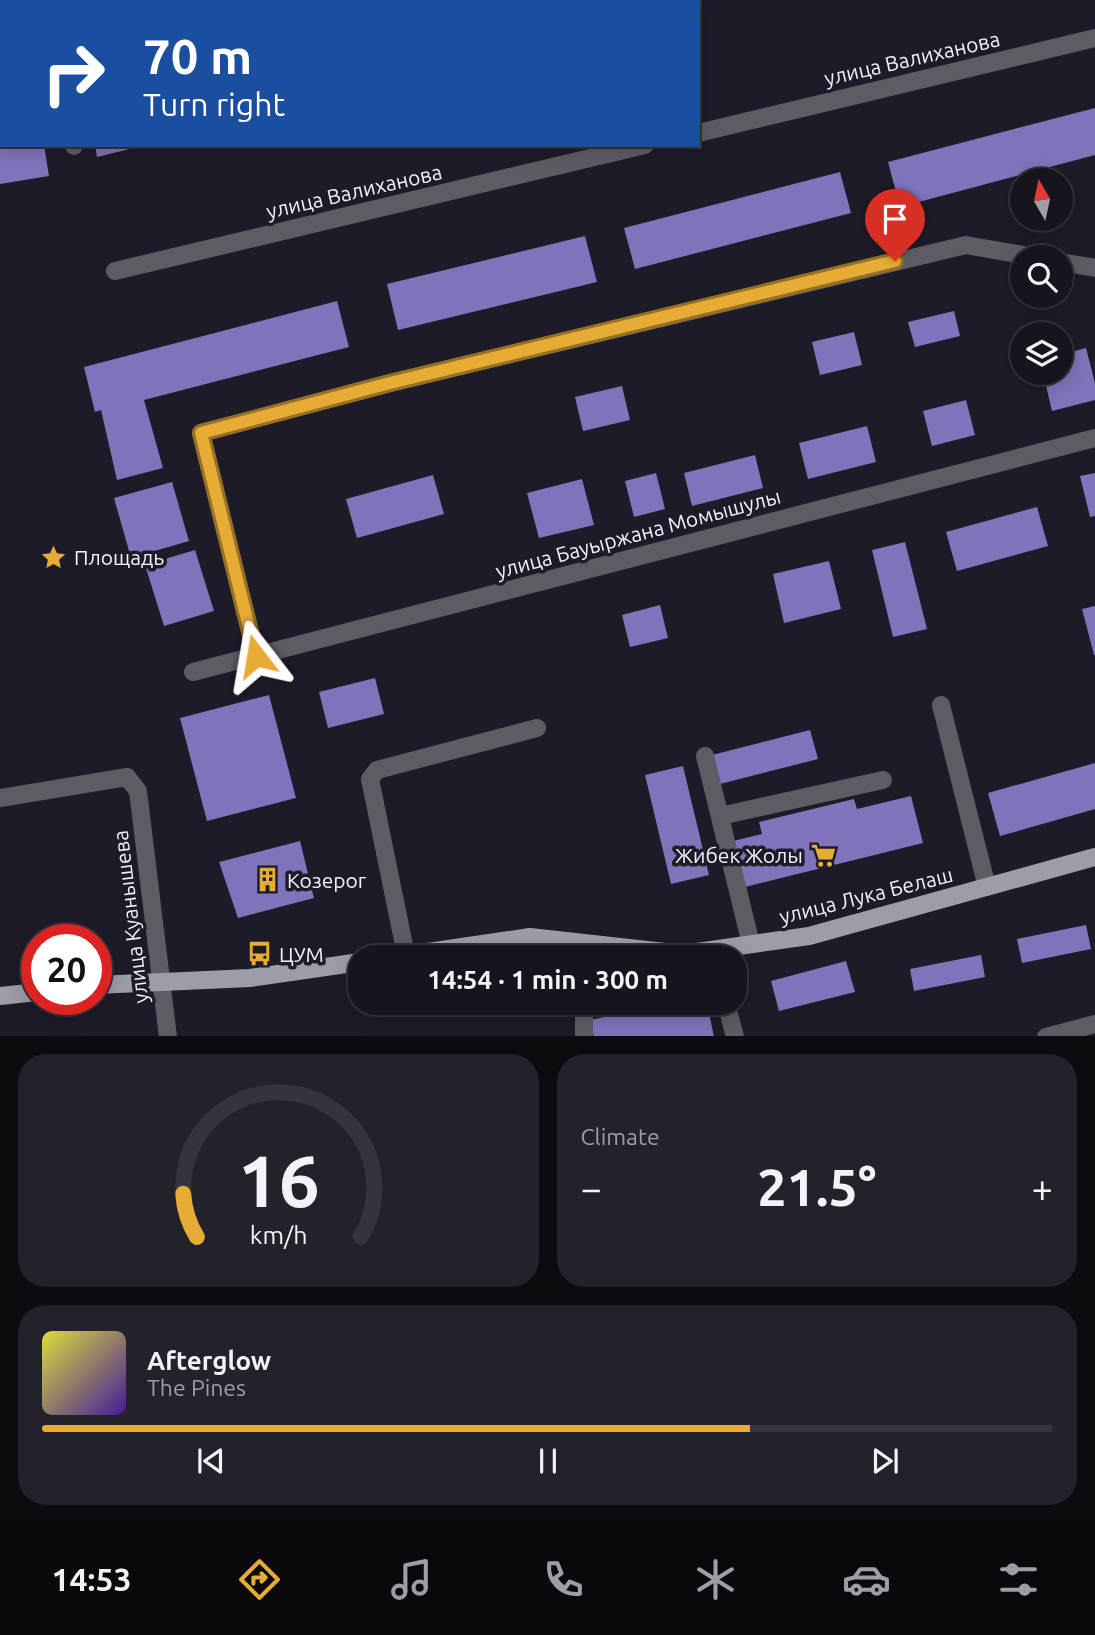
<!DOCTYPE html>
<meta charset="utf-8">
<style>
:root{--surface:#16141d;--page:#23212a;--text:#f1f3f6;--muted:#9e9ea4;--line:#35333b;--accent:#e7ac36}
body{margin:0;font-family:Ubuntu,sans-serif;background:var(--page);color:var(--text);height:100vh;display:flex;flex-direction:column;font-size:26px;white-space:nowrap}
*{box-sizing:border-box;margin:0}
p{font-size:23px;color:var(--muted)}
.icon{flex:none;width:38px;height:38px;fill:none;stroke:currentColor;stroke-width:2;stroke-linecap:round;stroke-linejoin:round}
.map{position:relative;height:1036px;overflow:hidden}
.panel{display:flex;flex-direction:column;gap:18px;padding:18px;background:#0c0b10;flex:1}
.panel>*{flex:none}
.top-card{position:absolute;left:0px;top:0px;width:700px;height:147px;box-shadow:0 4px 18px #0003,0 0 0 2px var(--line);background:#1a4fa0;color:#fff;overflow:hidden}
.needle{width:46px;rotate:351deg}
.fabs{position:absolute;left:1010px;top:168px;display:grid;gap:14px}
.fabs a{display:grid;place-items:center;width:63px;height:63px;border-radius:50%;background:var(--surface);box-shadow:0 4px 18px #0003,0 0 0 2px var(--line);font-size:35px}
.speed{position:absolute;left:21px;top:924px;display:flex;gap:14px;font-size:35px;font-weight:700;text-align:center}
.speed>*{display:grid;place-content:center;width:91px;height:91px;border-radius:50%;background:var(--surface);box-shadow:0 4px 18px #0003,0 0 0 2px var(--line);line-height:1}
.speed .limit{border:10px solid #d22;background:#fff;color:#111}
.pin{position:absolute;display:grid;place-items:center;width:60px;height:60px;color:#fff;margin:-72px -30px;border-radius:50% 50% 50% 0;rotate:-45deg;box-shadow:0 0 7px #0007}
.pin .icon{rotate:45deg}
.me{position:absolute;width:77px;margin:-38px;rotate:346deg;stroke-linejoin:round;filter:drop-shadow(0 0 5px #0008)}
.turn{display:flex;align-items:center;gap:24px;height:147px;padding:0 28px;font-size:32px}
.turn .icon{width:91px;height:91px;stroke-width:2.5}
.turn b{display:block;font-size:49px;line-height:60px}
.big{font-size:52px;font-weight:700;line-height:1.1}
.panel .widget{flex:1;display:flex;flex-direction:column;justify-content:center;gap:10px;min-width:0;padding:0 24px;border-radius:28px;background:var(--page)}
.panel .dial{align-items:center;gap:0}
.dial svg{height:182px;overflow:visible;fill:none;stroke:var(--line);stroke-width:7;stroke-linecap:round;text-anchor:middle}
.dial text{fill:var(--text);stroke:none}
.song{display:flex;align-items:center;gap:21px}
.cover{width:84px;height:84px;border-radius:10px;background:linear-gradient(135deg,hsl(60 70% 55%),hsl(260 70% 35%))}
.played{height:7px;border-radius:4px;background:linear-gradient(90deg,var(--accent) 70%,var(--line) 70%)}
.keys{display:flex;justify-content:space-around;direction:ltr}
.heat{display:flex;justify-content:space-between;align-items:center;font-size:38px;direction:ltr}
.panel .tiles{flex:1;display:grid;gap:18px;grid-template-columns:1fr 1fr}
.widget:last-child{grid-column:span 2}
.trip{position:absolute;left:348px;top:945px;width:399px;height:70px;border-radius:28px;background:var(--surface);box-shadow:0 4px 18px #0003,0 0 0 2px var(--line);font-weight:700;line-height:70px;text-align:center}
.tabs{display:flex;height:112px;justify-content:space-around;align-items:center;background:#09080c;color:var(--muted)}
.tabs .icon{width:49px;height:49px}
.tabs .selected{color:var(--accent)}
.tabs b{font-size:32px;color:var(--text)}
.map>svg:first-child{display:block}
</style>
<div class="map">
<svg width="1095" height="1037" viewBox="0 0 1095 1037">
<rect width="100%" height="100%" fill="#1d1b27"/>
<g fill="#7f73bb">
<polygon points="1095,108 1095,155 900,207 888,162"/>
<polygon points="0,145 44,145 49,176 0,184"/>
<polygon points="95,145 142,145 142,146 97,157"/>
<polygon points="840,172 851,213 635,269 624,228"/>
<polygon points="585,236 597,282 398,330 387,284"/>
<polygon points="337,301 349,347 144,400 163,468 117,480 101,410 95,412 84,367"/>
<polygon points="954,311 960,336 915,347 908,322"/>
<polygon points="854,332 862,365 820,375 812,342"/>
<polygon points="1086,348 1095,383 1095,400 1052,411 1043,373 1060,373 1060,355"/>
<polygon points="622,386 630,420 583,431 575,397"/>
<polygon points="966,400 975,435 932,446 923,411"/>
<polygon points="867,426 876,462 808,479 799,443"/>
<polygon points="755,455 763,488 692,506 684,473"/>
<polygon points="656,473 665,509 634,517 625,481"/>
<polygon points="1095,473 1095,516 1090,517 1080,476"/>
<polygon points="433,475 444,514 357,538 346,499"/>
<polygon points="582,479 594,525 539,538 527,493"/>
<polygon points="172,482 189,541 131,558 114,498"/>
<polygon points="1037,507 1048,546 957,571 946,532"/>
<polygon points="905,542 927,629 893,637 872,550"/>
<polygon points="195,550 214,611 164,626 145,565"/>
<polygon points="829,561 841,609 784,623 773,574"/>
<polygon points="660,605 668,638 630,647 622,615"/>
<polygon points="1095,606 1095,655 1094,655 1082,609"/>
<polygon points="375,678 384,714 328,728 319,692"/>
<polygon points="269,695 296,798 207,821 180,718"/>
<polygon points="810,730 818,759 720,784 712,755"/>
<polygon points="1095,763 1095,809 1000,836 988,793"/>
<polygon points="683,766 709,875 671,884 645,775"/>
<polygon points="911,796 923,843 741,888 729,842 762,834 759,822 854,799 857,809"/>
<polygon points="300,841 314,898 238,918 219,862"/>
<polygon points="1086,925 1091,949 1022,963 1017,939"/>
<polygon points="981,955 985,977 914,991 910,969"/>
<polygon points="846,961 855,992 779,1011 771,981"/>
<polygon points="675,1003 707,1003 714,1037 594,1037 590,1020"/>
</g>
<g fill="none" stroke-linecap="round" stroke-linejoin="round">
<g stroke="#5d5c62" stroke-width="18">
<polyline points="59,0 59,2"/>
<polyline points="698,133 1095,38"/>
<polyline points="74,145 74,146"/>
<polyline points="1060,262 1095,268"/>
<polyline points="115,271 645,145"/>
<polyline points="256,656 201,433 390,383 966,245 1035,257"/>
<polyline points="193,672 1095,438"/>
<polyline points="941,705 987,887"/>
<polyline points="705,756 751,944"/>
<polyline points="0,798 127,777 138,791 168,1037"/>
<polyline points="720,816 883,780"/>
<polyline points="406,955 370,779 377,770 537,728"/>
<polyline points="584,1003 584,1037"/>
<polyline points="726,1003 735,1037"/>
<polyline points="1046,1037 1095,1024"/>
</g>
<g stroke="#9d9ca9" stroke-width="18">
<polyline points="394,957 530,937 683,954 809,936 1095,857"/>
<polyline points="96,985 250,978 360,962"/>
<polyline points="0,996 37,992"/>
</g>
</g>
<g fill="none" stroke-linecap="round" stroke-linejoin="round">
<defs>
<polyline id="route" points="256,656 201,433 390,383 895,261"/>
</defs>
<use href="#route" stroke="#967023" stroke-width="18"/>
<use href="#route" stroke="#e7ac36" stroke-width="12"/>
</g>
<defs>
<symbol id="sight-bare" viewBox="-9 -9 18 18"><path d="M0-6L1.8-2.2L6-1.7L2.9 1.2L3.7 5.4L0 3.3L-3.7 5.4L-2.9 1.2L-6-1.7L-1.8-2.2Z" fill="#e7ac36" stroke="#1d1b27" stroke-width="2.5" paint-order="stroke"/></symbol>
<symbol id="supermarket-bare" viewBox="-9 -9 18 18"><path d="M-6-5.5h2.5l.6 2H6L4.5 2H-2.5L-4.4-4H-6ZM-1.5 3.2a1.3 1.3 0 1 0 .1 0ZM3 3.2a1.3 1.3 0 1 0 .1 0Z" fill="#e7ac36" stroke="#1d1b27" stroke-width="2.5" paint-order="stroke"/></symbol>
<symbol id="building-bare" viewBox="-9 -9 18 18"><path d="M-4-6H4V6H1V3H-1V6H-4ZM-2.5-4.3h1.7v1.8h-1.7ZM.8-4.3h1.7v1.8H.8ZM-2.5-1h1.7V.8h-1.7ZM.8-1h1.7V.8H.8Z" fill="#e7ac36" stroke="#1d1b27" stroke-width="2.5" paint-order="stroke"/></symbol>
<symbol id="bus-bare" viewBox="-9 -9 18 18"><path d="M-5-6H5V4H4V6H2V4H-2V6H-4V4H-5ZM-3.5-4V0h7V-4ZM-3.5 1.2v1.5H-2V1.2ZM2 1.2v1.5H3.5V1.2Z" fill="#e7ac36" stroke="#1d1b27" stroke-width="2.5" paint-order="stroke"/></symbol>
</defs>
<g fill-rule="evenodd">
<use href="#sight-bare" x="36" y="540" width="35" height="35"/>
<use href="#supermarket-bare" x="806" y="838" width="35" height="35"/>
<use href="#building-bare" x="250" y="862" width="35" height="35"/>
<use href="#bus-bare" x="242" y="936" width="35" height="35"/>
</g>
<g text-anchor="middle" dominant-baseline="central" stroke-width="7" stroke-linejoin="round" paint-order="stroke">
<g font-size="21" fill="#f2f2fa" stroke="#1d1b27">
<text transform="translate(912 58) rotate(-13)">улица Валиханова</text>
<text transform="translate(354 191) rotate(-13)">улица Валиханова</text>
<text transform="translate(638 533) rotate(-15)">улица Бауыржана Момышулы</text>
<text transform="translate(866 895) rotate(-14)">улица Лука Белаш</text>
<text transform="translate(130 917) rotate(-97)">улица Куанышева</text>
</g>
<g font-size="21" fill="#f2f2fa" stroke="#1d1b27" text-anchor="start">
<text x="74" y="557">Площадь</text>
<text x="803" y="855" text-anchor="end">Жибек Жолы</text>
<text x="287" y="880">Козерог</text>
<text x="279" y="954">ЦУМ</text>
</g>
</g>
</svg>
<div class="fabs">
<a><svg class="needle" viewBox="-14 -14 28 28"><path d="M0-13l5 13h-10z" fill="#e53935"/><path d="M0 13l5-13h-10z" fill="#9e9ea4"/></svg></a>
<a><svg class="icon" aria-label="search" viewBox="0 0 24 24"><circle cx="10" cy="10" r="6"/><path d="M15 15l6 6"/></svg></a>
<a><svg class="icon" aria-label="layers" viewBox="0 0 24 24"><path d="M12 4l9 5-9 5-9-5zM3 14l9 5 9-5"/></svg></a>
</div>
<div class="speed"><div class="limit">20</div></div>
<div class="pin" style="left:895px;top:261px;background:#d93025"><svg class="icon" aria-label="arrive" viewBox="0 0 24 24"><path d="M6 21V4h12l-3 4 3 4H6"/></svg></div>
<svg class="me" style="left:256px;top:656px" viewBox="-20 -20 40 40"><path d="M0-17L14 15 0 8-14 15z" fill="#e7ac36" stroke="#fff" stroke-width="4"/></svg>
<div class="trip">14:54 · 1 min · 300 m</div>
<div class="top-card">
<div class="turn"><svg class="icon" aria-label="right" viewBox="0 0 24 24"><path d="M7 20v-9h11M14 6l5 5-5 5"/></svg><div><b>70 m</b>Turn right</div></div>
</div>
</div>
<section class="panel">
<div class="tiles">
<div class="widget dial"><svg viewBox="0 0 100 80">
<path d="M14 69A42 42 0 1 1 86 69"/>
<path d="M14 69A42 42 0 0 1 8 50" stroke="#e7ac36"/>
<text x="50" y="56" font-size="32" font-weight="700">16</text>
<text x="50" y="72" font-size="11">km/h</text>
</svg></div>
<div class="widget"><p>Climate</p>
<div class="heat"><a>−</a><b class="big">21.5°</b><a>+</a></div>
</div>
<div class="widget">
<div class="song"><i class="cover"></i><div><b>Afterglow</b><p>The Pines</p></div></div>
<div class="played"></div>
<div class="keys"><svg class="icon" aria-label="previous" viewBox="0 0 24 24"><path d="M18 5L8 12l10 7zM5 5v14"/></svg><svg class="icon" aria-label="pause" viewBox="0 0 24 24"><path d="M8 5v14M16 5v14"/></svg><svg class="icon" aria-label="next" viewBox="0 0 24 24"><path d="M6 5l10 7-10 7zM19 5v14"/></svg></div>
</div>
</div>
</section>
<nav class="tabs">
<b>14:53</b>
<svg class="icon selected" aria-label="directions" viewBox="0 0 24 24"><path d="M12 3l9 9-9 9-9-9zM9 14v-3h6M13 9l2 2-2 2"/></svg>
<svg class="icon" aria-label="music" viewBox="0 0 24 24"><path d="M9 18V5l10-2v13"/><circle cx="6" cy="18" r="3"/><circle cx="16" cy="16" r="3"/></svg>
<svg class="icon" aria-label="phone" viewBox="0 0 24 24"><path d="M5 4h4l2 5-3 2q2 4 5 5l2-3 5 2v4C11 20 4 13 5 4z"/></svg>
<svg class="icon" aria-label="climate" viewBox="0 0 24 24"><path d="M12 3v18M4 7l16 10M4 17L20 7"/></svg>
<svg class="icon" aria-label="car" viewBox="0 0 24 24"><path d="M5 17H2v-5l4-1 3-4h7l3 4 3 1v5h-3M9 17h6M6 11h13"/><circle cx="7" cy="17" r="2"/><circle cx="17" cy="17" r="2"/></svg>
<svg class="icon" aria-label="filters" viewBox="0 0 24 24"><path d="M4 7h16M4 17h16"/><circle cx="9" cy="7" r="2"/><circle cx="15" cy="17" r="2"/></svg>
</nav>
